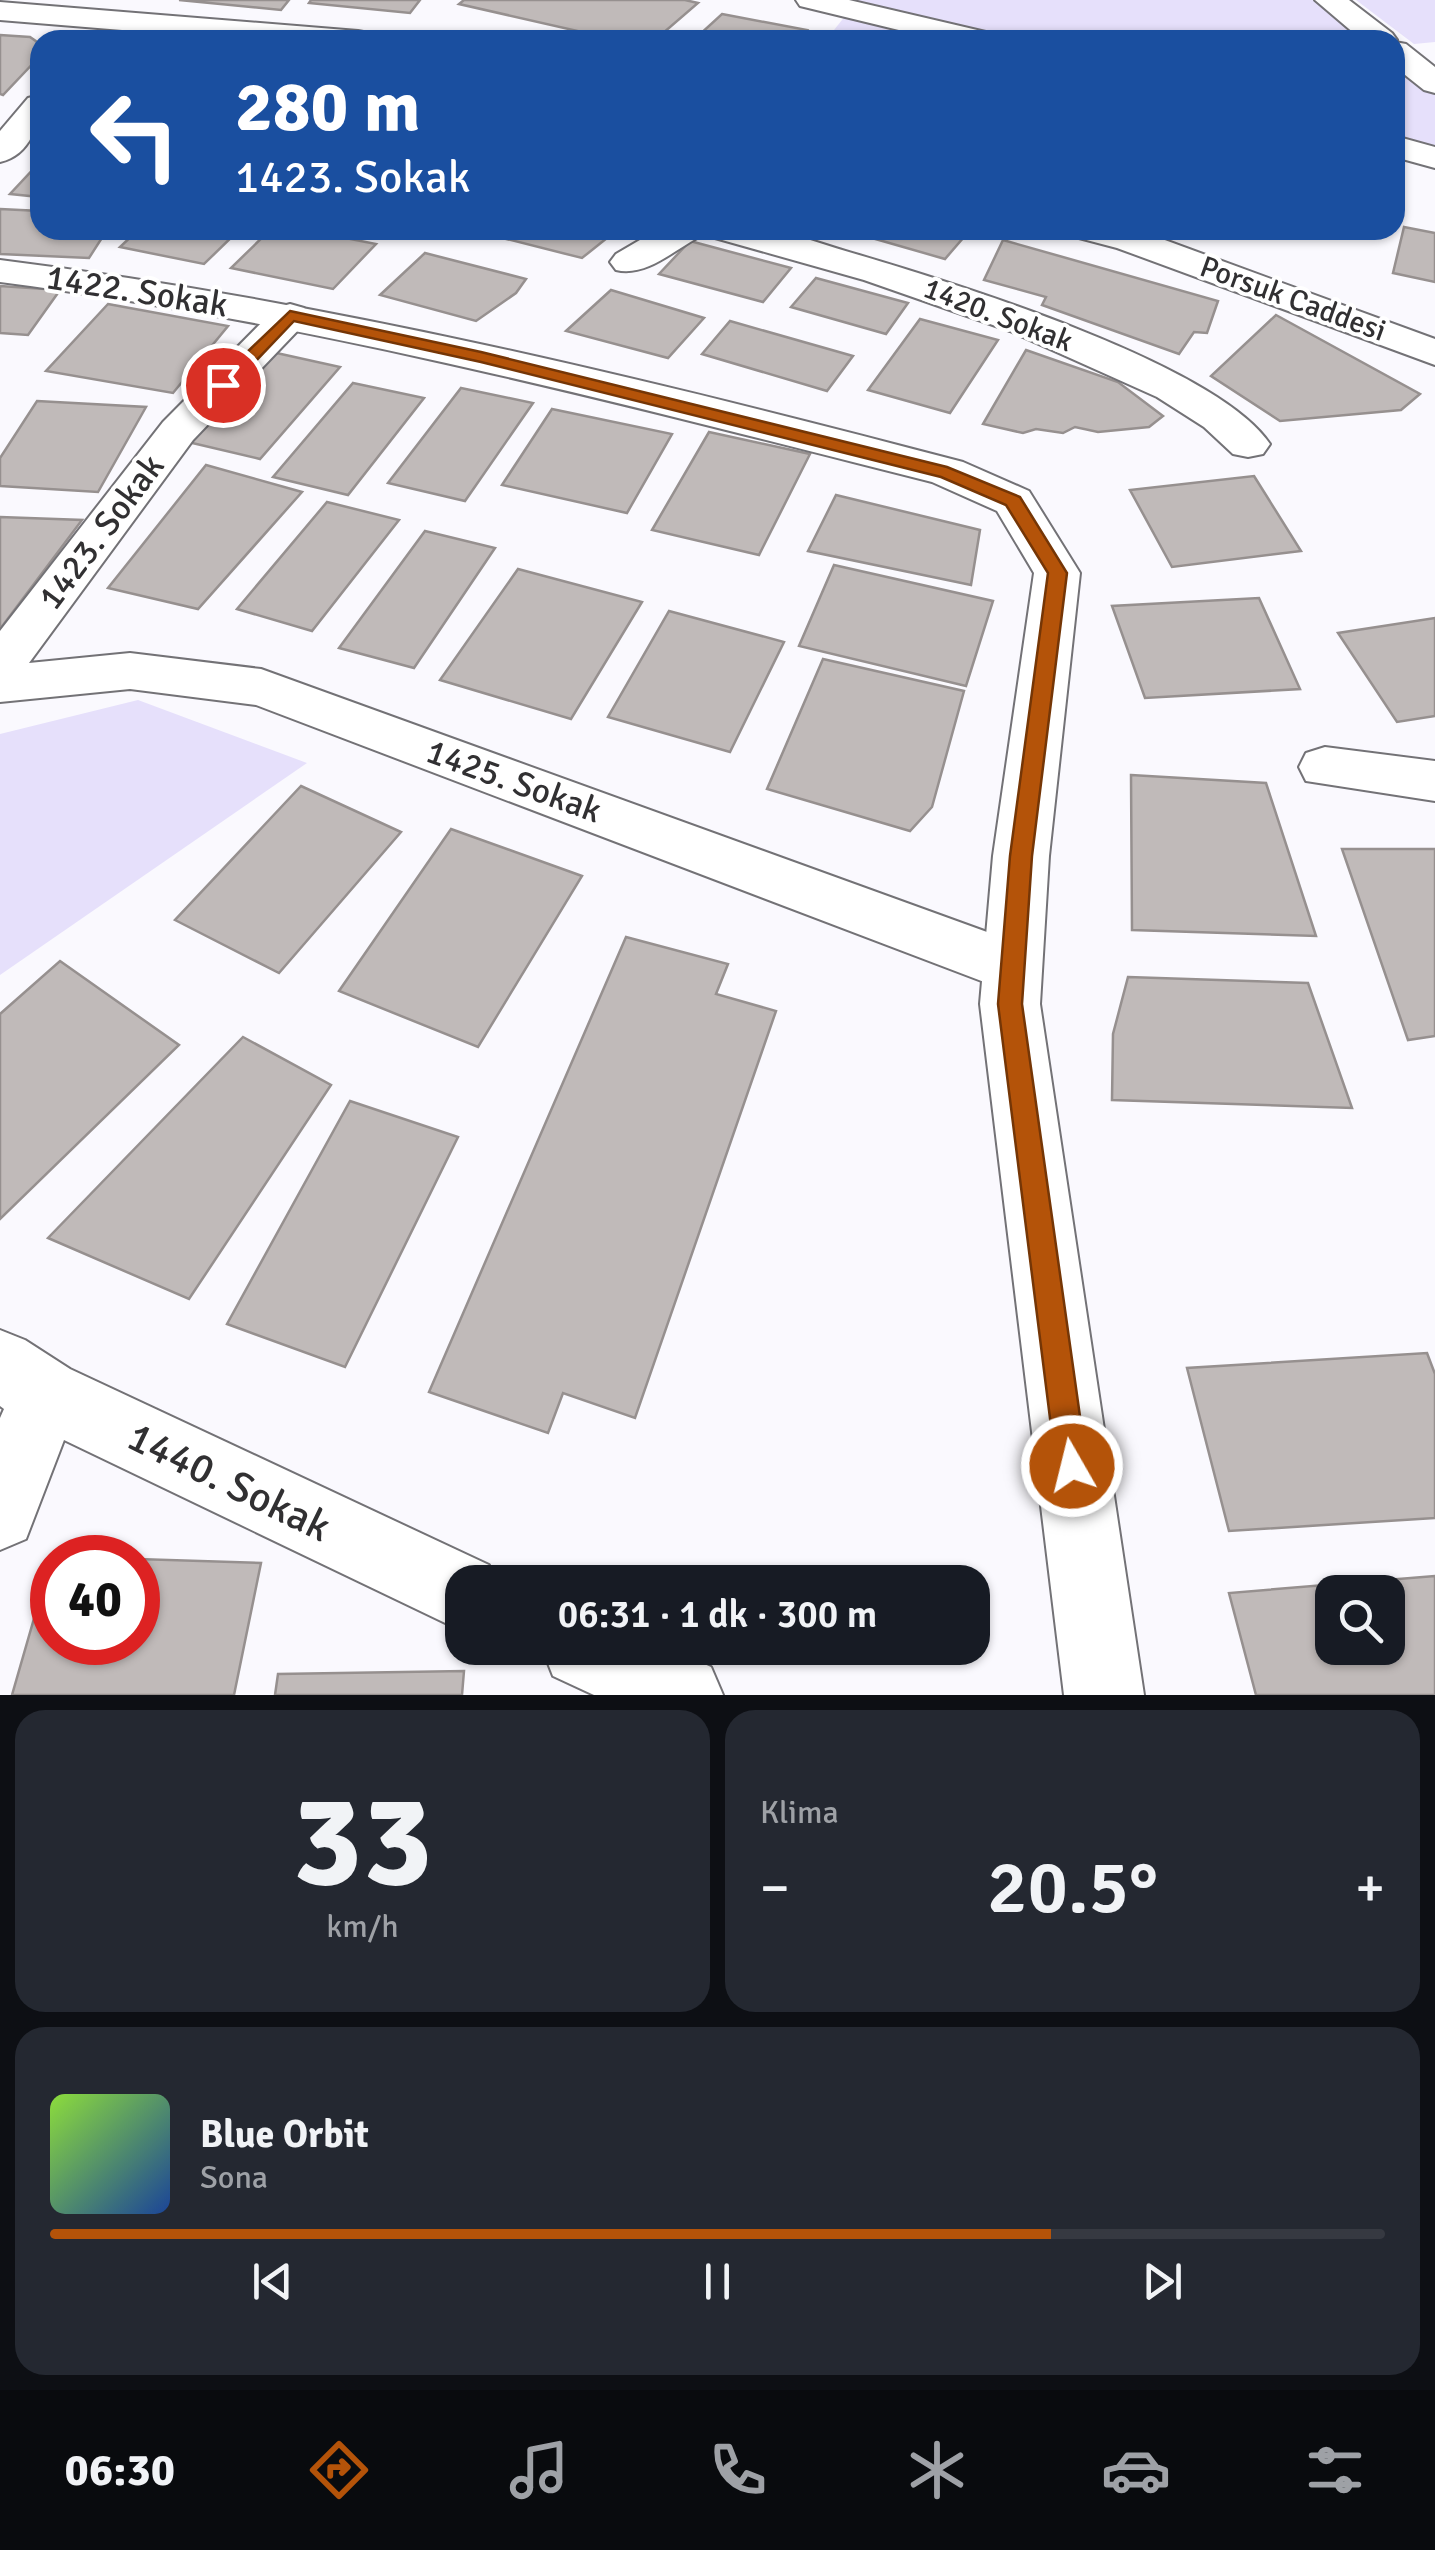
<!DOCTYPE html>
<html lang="tr">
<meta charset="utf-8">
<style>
:root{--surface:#171b24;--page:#242831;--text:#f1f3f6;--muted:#9ea1a6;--line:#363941;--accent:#b45309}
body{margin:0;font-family:Signika,sans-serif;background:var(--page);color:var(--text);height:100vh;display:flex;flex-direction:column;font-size:38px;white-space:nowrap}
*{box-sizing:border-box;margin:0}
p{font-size:32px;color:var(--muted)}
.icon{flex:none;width:55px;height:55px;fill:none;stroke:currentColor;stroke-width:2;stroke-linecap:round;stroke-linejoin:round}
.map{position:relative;height:1695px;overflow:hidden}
.side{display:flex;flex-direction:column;gap:15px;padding:15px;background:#0d0f14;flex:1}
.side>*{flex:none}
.top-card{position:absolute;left:30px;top:30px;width:1375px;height:210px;border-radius:30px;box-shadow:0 2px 8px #0004;background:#1a4fa0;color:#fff;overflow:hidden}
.tools{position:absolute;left:1315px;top:1575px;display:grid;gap:20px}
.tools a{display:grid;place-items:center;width:90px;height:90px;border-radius:20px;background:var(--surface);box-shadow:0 2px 8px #0004;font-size:50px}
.speed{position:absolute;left:30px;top:1535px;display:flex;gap:20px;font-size:50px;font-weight:700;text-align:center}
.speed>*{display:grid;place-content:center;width:130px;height:130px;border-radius:50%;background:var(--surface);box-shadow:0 2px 8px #0004;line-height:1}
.speed .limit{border:15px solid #d22;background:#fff;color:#111}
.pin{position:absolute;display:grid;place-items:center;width:85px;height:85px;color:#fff;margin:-42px;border:5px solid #fff;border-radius:50%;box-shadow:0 2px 10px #0007}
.me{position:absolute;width:110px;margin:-55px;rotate:352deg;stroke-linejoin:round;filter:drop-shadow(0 0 8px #0008)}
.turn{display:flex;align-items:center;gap:35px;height:210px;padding:0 40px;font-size:45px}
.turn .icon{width:130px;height:130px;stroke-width:2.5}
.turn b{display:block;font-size:70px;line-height:85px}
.big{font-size:75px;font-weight:600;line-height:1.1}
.side .card{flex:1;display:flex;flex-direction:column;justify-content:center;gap:15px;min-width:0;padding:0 35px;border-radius:30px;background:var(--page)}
.side .dial{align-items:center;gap:0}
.dial b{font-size:130px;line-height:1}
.song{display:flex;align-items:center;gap:30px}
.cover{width:120px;height:120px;border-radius:15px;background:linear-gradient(135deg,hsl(90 70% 55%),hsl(220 70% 35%))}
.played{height:10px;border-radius:5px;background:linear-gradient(90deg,var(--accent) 75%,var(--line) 75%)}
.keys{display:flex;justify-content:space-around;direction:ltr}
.heat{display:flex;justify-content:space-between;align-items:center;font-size:55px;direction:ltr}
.side .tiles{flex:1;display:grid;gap:15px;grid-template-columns:1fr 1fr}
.card:last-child{grid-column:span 2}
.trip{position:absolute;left:445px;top:1565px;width:545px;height:100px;border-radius:30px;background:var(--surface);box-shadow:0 2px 8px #0004;font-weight:600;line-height:100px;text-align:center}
.tab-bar{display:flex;height:160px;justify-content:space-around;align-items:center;background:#090b0e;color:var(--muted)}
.tab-bar .icon{width:70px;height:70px}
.tab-bar .selected{color:var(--accent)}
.tab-bar b{font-size:45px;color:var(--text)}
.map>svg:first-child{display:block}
</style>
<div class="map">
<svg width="1435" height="1695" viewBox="0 0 1435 1695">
<rect width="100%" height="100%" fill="#faf9fe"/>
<g fill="#e6e0fb">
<polygon points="847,0 1317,0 1369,40 1006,40"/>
<polygon points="1356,0 1435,0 1435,42 1414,44"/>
<polygon points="846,15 945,40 826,40"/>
<polygon points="1395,60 1435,90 1435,152 1395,141"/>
<polygon points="138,700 307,763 0,975 0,734"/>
</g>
<g fill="#c0bab9" stroke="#96908f" stroke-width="2.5" fill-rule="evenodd">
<polygon points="179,0 289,0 281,10"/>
<polygon points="311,0 420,0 410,13 309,3"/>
<polygon points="464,0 685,0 698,3 655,40 617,40 459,4"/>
<polygon points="722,14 807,30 798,40 718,40 698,36"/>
<polygon points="0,35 30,37 40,44 40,56 3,95 0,94"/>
<polygon points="40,162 40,197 10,194"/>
<polygon points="0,209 40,211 40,230 107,230 89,258 0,254"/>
<polygon points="1404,227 1435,233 1435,282 1393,273"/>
<polygon points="138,230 239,230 204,264 120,247"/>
<polygon points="270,230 305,230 376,244 333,289 231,268"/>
<polygon points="471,230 617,230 582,258"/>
<polygon points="844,230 970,230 945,259"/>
<polygon points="1003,240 1218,301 1207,333 1194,332 1179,354 1042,305 1046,297 984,280"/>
<polygon points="690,241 791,268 763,302 659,274"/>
<polygon points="425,253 526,279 516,293 476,321 380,295"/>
<polygon points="816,278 908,303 886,334 791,307"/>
<polygon points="0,286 60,290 28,335 0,333"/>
<polygon points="611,290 704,318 668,358 566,331"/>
<polygon points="108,304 228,326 173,393 46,371"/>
<polygon points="1276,315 1420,394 1401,410 1280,421 1211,376"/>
<polygon points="920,319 998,340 950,413 868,390"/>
<polygon points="730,321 853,356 827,391 702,354"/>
<polygon points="1026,350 1118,382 1163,416 1149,427 1098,432 1075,427 1063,433 1036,429 1023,433 983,424"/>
<polygon points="272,352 340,367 260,459 188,442"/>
<polygon points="353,383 424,398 348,495 273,477"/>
<polygon points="461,388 533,403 465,501 388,483"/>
<polygon points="37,401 146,407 98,492 0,486 0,458"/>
<polygon points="552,409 672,434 627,513 502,485"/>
<polygon points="709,432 810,454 759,555 652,530"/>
<polygon points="206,465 302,492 198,609 108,588"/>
<polygon points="1254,476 1301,551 1172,567 1130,490"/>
<polygon points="836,495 980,530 971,585 808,551"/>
<polygon points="327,502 399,520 312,631 237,609"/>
<polygon points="0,517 82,520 0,629"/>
<polygon points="425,531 495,548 414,668 339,648"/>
<polygon points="834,565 993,601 966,686 799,646"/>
<polygon points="518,569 642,602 571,719 440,680"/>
<polygon points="1259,598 1300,689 1145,698 1112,606"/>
<polygon points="669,611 784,642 730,752 608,717"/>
<polygon points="1435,618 1435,716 1397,722 1338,633"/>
<polygon points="823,659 964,691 932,807 910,831 767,789"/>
<polygon points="1131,775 1266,783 1316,936 1132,930"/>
<polygon points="301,786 401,832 279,973 175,920"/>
<polygon points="451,829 582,876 478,1047 339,991"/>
<polygon points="1342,849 1435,849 1435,1036 1408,1040"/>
<polygon points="626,937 728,964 716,994 776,1011 635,1418 563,1393 548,1433 429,1392"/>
<polygon points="60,961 179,1045 0,1219 0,1014"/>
<polygon points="1128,977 1308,983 1352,1108 1112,1100 1113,1034"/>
<polygon points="243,1037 331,1085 189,1299 48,1238"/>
<polygon points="350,1101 458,1137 345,1367 227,1324"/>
<polygon points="1427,1353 1435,1374 1435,1518 1229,1531 1187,1368"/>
<polygon points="52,1556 104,1558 52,1558 52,1642 138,1642 138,1559 261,1563 234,1695 12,1695"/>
<path d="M1435 1576V1695H1256L1229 1593ZM1332 1592H1388V1648H1332Z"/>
<polygon points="464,1671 462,1695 275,1695 278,1674"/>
</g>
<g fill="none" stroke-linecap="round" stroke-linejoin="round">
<defs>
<g id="minor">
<polygon points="796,0 849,0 990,33 995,40 940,40 800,6"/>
<polygon points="1315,0 1349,0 1392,33 1397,40 1395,42 1406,44 1435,67 1435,93 1424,90 1395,67 1395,40 1362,40"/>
<polygon points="0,2 358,31 369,33 374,40 244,40 0,20"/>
<path d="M40 95C40 123 31 155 0 162V131L28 98Z"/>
<polygon points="1395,136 1435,147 1435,168 1395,157"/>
<path d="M657 230H702L697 238C672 252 645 277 616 270L610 262 616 254Z"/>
<path d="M710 230C729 230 751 227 771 230 800 235 830 247 859 255 954 283 1217 364 1270 444L1263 454 1248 457 1233 454 1204 427 1157 397 1010 331 864 280 715 238Z"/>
<polygon points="1074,230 1143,232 1435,339 1435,365 1117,248 1079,238"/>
<polygon points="290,304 304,308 310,316 304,324 193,440 29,663 130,653 261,669 1034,949 1042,967 1034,985 1013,992 992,985 256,705 130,689 0,702 0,631 163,422 276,308"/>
<polygon points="1325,747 1435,761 1435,801 1306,781 1299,767 1306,753"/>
<polygon points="0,1330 25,1340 70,1369 489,1565 497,1582 462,1582 462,1631 64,1440 26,1539 0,1550 0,1418 4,1409 0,1406"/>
<polygon points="542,1648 669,1648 711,1667 723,1695 594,1695 553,1676"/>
</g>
<path id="tertiary" d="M0 260C326 301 645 378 963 462L1029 491 1080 573 1049 856 1040 1004 1144 1695H1064L980 1004 993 856 1034 573 997 511 932 482C623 404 317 323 0 282Z"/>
</defs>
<use href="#minor" stroke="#737276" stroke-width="4"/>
<use href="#tertiary" stroke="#737276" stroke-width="4"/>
<use href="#minor" fill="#fff" fill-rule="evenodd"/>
<use href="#tertiary" fill="#fff" fill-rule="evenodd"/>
</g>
<polygon fill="#b45309" stroke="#753606" stroke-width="2.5" points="290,311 481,352 947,467 1020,497 1067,573 1032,856 1022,1004 1087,1466 1082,1476 1072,1481 1061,1476 1056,1466 998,1004 1010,856 1048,573 1006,505 941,477 481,362 294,321 229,389 217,389 217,381"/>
<g text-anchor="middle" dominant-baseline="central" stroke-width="8" stroke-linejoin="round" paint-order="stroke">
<g font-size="30" fill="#313032" stroke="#fff">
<text transform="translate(1293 299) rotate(20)">Porsuk Caddesi</text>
<text transform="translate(998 315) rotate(21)">1420. Sokak</text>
</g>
<g font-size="35" fill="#313032" stroke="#fff">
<text transform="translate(137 291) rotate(9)">1422. Sokak</text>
<text transform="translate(101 532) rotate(-53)">1423. Sokak</text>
<text transform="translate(514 781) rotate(20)">1425. Sokak</text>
</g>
<g font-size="42" fill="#313032" stroke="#fff">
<text transform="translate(229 1482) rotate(26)">1440. Sokak</text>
</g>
</g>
</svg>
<div class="tools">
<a><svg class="icon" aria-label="search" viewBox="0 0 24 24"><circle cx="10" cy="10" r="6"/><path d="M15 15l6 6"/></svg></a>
</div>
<div class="speed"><div class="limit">40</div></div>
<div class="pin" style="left:223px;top:385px;background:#d93025"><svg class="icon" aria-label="arrive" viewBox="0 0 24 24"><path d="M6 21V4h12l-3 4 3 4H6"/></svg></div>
<svg class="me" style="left:1072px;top:1466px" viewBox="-20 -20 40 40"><circle r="17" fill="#b45309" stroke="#fff" stroke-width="3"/><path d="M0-11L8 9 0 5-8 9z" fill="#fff"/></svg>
<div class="trip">06:31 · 1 dk · 300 m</div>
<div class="top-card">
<div class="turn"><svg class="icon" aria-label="left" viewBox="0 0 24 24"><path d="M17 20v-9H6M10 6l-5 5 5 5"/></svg><div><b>280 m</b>1423. Sokak</div></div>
</div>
</div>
<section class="side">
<div class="tiles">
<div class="card dial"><b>33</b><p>km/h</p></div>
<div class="card"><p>Klima</p>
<div class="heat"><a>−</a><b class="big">20.5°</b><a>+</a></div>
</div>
<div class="card">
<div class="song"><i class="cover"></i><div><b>Blue Orbit</b><p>Sona</p></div></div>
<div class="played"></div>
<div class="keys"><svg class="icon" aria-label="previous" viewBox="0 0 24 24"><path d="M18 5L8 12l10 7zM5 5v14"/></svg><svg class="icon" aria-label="pause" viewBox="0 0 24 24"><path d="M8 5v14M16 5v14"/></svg><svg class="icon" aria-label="next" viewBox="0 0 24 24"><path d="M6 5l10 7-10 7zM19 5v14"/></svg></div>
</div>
</div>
</section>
<nav class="tab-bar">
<b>06:30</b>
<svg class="icon selected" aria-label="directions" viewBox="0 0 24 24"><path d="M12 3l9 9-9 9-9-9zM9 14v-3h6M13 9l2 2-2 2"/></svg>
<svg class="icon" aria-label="music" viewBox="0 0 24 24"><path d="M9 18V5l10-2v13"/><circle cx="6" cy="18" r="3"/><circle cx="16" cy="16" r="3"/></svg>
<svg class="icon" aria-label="phone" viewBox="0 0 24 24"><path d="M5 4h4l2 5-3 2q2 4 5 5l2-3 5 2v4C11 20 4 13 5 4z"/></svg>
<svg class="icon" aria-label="climate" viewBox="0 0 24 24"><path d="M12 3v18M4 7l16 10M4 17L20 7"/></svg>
<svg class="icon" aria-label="car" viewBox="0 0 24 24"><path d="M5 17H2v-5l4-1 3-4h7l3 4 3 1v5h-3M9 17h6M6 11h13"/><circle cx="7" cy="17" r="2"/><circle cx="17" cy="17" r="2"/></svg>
<svg class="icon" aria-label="filters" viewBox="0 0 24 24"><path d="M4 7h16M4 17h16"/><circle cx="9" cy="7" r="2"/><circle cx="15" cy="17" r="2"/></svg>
</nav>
